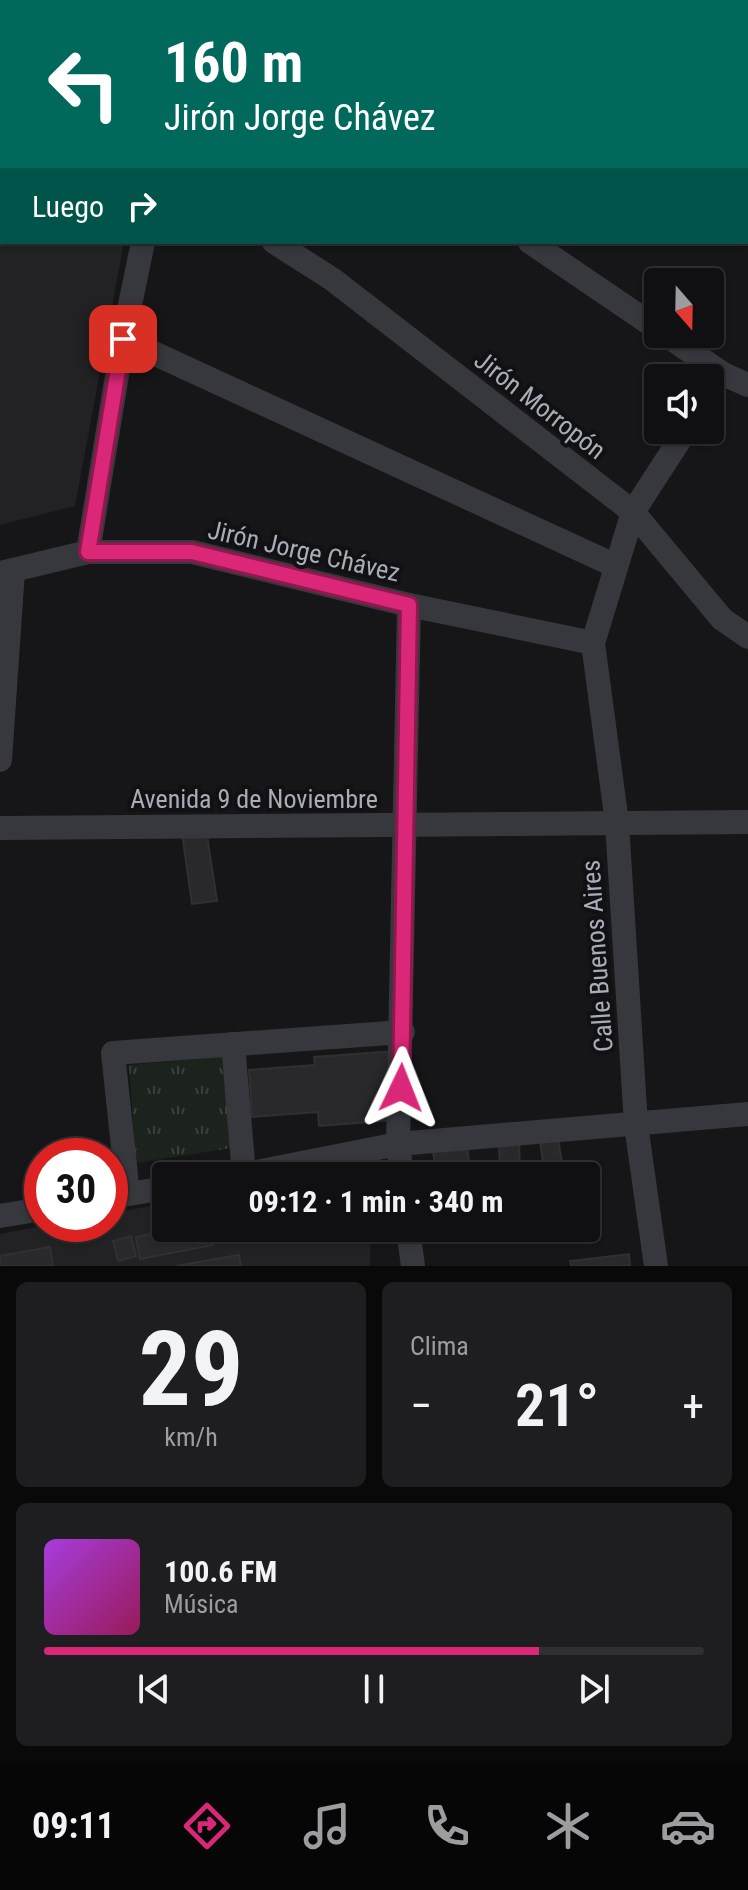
<!DOCTYPE html>
<html lang="es">
<meta charset="utf-8">
<style>
:root{--surface:#101012;--page:#1e1e20;--text:#f1f3f6;--muted:#9c9d9f;--line:#303032;--accent:#db2777}
body{margin:0;font-family:"Roboto Condensed",sans-serif;background:var(--page);color:var(--text);height:100vh;display:flex;flex-direction:column;font-size:30px;white-space:nowrap}
*{box-sizing:border-box;margin:0}
p{font-size:26px;color:var(--muted)}
.icon{flex:none;width:44px;height:44px;fill:none;stroke:currentColor;stroke-width:2;stroke-linecap:round;stroke-linejoin:round}
.map{position:relative;height:1266px;overflow:hidden}
.panel{display:flex;flex-direction:column;gap:16px;padding:16px;background:#09090a;flex:1}
.panel>*{flex:none}
.hud{position:absolute;left:0px;top:0px;width:748px;height:244px;box-shadow:0 2px 6px #0004,0 0 0 2px var(--line);background:#00695c;color:#fff;overflow:hidden}
.needle{width:52px;rotate:160deg}
.tools{position:absolute;left:644px;top:268px;display:grid;gap:16px}
.tools a{display:grid;place-items:center;width:80px;height:80px;border-radius:8px;background:var(--surface);box-shadow:0 2px 6px #0004,0 0 0 2px var(--line);font-size:40px}
.speed{position:absolute;left:24px;top:1138px;display:flex;gap:16px;font-size:40px;font-weight:700;text-align:center}
.speed>*{display:grid;place-content:center;width:104px;height:104px;border-radius:50%;background:var(--surface);box-shadow:0 2px 6px #0004,0 0 0 2px var(--line);line-height:1}
.speed .limit{border:12px solid #d22;background:#fff;color:#111}
.pin{position:absolute;display:grid;place-items:center;width:68px;height:68px;color:#fff;margin:-34px;border-radius:16px;box-shadow:0 4px 12px #0006}
.me{position:absolute;width:88px;margin:-44px;rotate:2deg;stroke-linejoin:round;filter:drop-shadow(0 0 6px #0008)}
.turn{display:flex;align-items:center;gap:28px;height:168px;padding:0 32px;font-size:36px}
.turn .icon{width:104px;height:104px;stroke-width:2.5}
.turn b{display:block;font-size:56px;line-height:68px}
.then{display:flex;align-items:center;height:76px;padding:0 32px;background:#0003;gap:16px;font-size:30px}
.big{font-size:60px;font-weight:700;line-height:1.1}
.panel .tile{flex:1;display:flex;flex-direction:column;justify-content:center;gap:12px;min-width:0;padding:0 28px;border-radius:12px;background:var(--page)}
.panel .dial{align-items:center;gap:0}
.dial b{font-size:104px;line-height:1}
.song{display:flex;align-items:center;gap:24px}
.cover{width:96px;height:96px;border-radius:12px;background:linear-gradient(135deg,hsl(280 70% 55%),hsl(330 70% 35%))}
.played{height:8px;border-radius:4px;background:linear-gradient(90deg,var(--accent) 75%,var(--line) 75%)}
.keys{display:flex;justify-content:space-around;direction:ltr}
.heat{display:flex;justify-content:space-between;align-items:center;font-size:44px;direction:ltr}
.panel .tiles{flex:1;display:grid;gap:16px;grid-template-columns:1fr 1fr}
.tile:last-child{grid-column:span 2}
.trip{position:absolute;left:152px;top:1162px;width:448px;height:80px;border-radius:8px;background:var(--surface);box-shadow:0 2px 6px #0004,0 0 0 2px var(--line);font-weight:700;line-height:80px;text-align:center}
.menu{display:flex;height:128px;justify-content:space-around;align-items:center;background:#060607;color:var(--muted)}
.menu .icon{width:56px;height:56px}
.menu .active{color:var(--accent)}
.menu b{font-size:36px;color:var(--text)}
.map>svg:first-child{display:block}
</style>
<div class="map">
<svg width="748" height="1266" viewBox="0 0 748 1266">
<defs>
<pattern id="park-tufts" width="24" height="20" patternUnits="userSpaceOnUse" patternTransform="scale(2)"><rect width="24" height="20" fill="#1c231d"/><path d="M3 7l-1-3M5 7V3M7 7l1-3M15 17l-1-3M17 17v-4M19 17l1-3" fill="none" stroke="#3a403c"/></pattern>
</defs>
<rect width="100%" height="100%" fill="#161618"/>
<g fill="#222225">
<polygon points="0,100 2,242 124,242 75,506 0,525"/>
<polygon points="166,1203 166,1228 371,1228 370,1266 0,1266 0,1234 53,1224 86,1224 92,1228 113,1223 119,1212"/>
</g>
<polygon fill="url(#park-tufts)" points="222,1057 231,1148 136,1163 129,1065"/>
<g fill="#29292c" stroke="#303034" stroke-width="2">
<polygon points="206,829 217,901 192,904 182,833"/>
<polygon points="395,1051 395,1120 319,1126 318,1112 252,1117 249,1070 315,1065 314,1057"/>
<polygon points="558,1138 564,1176 545,1176 540,1141"/>
<polygon points="519,1139 520,1172 500,1173 499,1140"/>
<polygon points="467,1146 471,1176 436,1176 433,1150"/>
<polygon points="181,1228 209,1228 213,1245 140,1259 136,1237"/>
<polygon points="131,1236 136,1256 118,1261 113,1241"/>
<polygon points="50,1247 53,1266 0,1266 0,1256"/>
<polygon points="629,1254 630,1266 571,1266 570,1261"/>
<polygon points="239,1255 241,1266 176,1266"/>
</g>
<g fill="none" stroke-linecap="round" stroke-linejoin="round">
<g stroke="#37383d" stroke-width="24">
<polyline points="445,0 449,2"/>
<polyline points="230,2 231,0"/>
<polyline points="0,96 2,97"/>
<polyline points="746,153 748,154"/>
<polyline points="274,242 332,279 633,512 722,619 748,637"/>
<polyline points="530,242 658,329"/>
<polyline points="665,334 723,374 748,385"/>
<polyline points="123,339 616,566"/>
<polyline points="88,552 123,339 143,242"/>
<polyline points="0,573 88,552 192,552 409,605 593,643"/>
<polyline points="0,760 13,571"/>
<polyline points="0,828 748,822"/>
<polyline points="233,1044 244,1175"/>
<polyline points="236,1176 398,1144 748,1114"/>
<polyline points="402,1176 398,1144 409,605"/>
<polyline points="128,1194 113,1053 403,1032"/>
<polyline points="110,1197 166,1188"/>
<polyline points="0,1216 42,1209"/>
<polyline points="408,1228 413,1266"/>
<polyline points="656,1266 636,1125 617,823 593,643 633,512 686,430"/>
</g>
</g>
<g fill="none" stroke-linecap="round" stroke-linejoin="round">
<defs>
<polyline id="route" points="123,339 88,552 192,552 409,605 401,1088"/>
</defs>
<use href="#route" stroke="#8e194d" stroke-width="20"/>
<use href="#route" stroke="#db2777" stroke-width="14"/>
</g>
<g text-anchor="middle" dominant-baseline="central" stroke-width="8" stroke-linejoin="round" paint-order="stroke">
<g font-size="26" fill="#a8adb8" stroke="#111113">
<text transform="translate(540 405) rotate(38)">Jirón Morropón</text>
<text transform="translate(304 551) rotate(13)">Jirón Jorge Chávez</text>
<text x="254" y="799">Avenida 9 de Noviembre</text>
<text transform="translate(597 956) rotate(-94)">Calle Buenos Aires</text>
</g>
</g>
</svg>
<div class="tools">
<a><svg class="needle" viewBox="-14 -14 28 28"><path d="M0-13l5 13h-10z" fill="#e53935"/><path d="M0 13l5-13h-10z" fill="#9c9d9f"/></svg></a>
<a><svg class="icon" aria-label="sound" viewBox="0 0 24 24"><path d="M4 9h4l5-4v14l-5-4H4zM17 9q2 3 0 6"/></svg></a>
</div>
<div class="speed"><div class="limit">30</div></div>
<div class="pin" style="left:123px;top:339px;background:#d93025"><svg class="icon" aria-label="arrive" viewBox="0 0 24 24"><path d="M6 21V4h12l-3 4 3 4H6"/></svg></div>
<svg class="me" style="left:401px;top:1088px" viewBox="-20 -20 40 40"><path d="M0-17L14 15 0 8-14 15z" fill="#db2777" stroke="#fff" stroke-width="4"/></svg>
<div class="trip">09:12 · 1 min · 340 m</div>
<div class="hud">
<div class="turn"><svg class="icon" aria-label="left" viewBox="0 0 24 24"><path d="M17 20v-9H6M10 6l-5 5 5 5"/></svg><div><b>160 m</b>Jirón Jorge Chávez</div></div>
<div class="then">Luego<svg class="icon" aria-label="right" viewBox="0 0 24 24"><path d="M7 20v-9h11M14 6l5 5-5 5"/></svg></div>
</div>
</div>
<section class="panel">
<div class="tiles">
<div class="tile dial"><b>29</b><p>km/h</p></div>
<div class="tile"><p>Clima</p>
<div class="heat"><a>−</a><b class="big">21°</b><a>+</a></div>
</div>
<div class="tile">
<div class="song"><i class="cover"></i><div><b>100.6 FM</b><p>Música</p></div></div>
<div class="played"></div>
<div class="keys"><svg class="icon" aria-label="previous" viewBox="0 0 24 24"><path d="M18 5L8 12l10 7zM5 5v14"/></svg><svg class="icon" aria-label="pause" viewBox="0 0 24 24"><path d="M8 5v14M16 5v14"/></svg><svg class="icon" aria-label="next" viewBox="0 0 24 24"><path d="M6 5l10 7-10 7zM19 5v14"/></svg></div>
</div>
</div>
</section>
<nav class="menu">
<b>09:11</b>
<svg class="icon active" aria-label="directions" viewBox="0 0 24 24"><path d="M12 3l9 9-9 9-9-9zM9 14v-3h6M13 9l2 2-2 2"/></svg>
<svg class="icon" aria-label="music" viewBox="0 0 24 24"><path d="M9 18V5l10-2v13"/><circle cx="6" cy="18" r="3"/><circle cx="16" cy="16" r="3"/></svg>
<svg class="icon" aria-label="phone" viewBox="0 0 24 24"><path d="M5 4h4l2 5-3 2q2 4 5 5l2-3 5 2v4C11 20 4 13 5 4z"/></svg>
<svg class="icon" aria-label="climate" viewBox="0 0 24 24"><path d="M12 3v18M4 7l16 10M4 17L20 7"/></svg>
<svg class="icon" aria-label="car" viewBox="0 0 24 24"><path d="M5 17H2v-5l4-1 3-4h7l3 4 3 1v5h-3M9 17h6M6 11h13"/><circle cx="7" cy="17" r="2"/><circle cx="17" cy="17" r="2"/></svg>
</nav>
